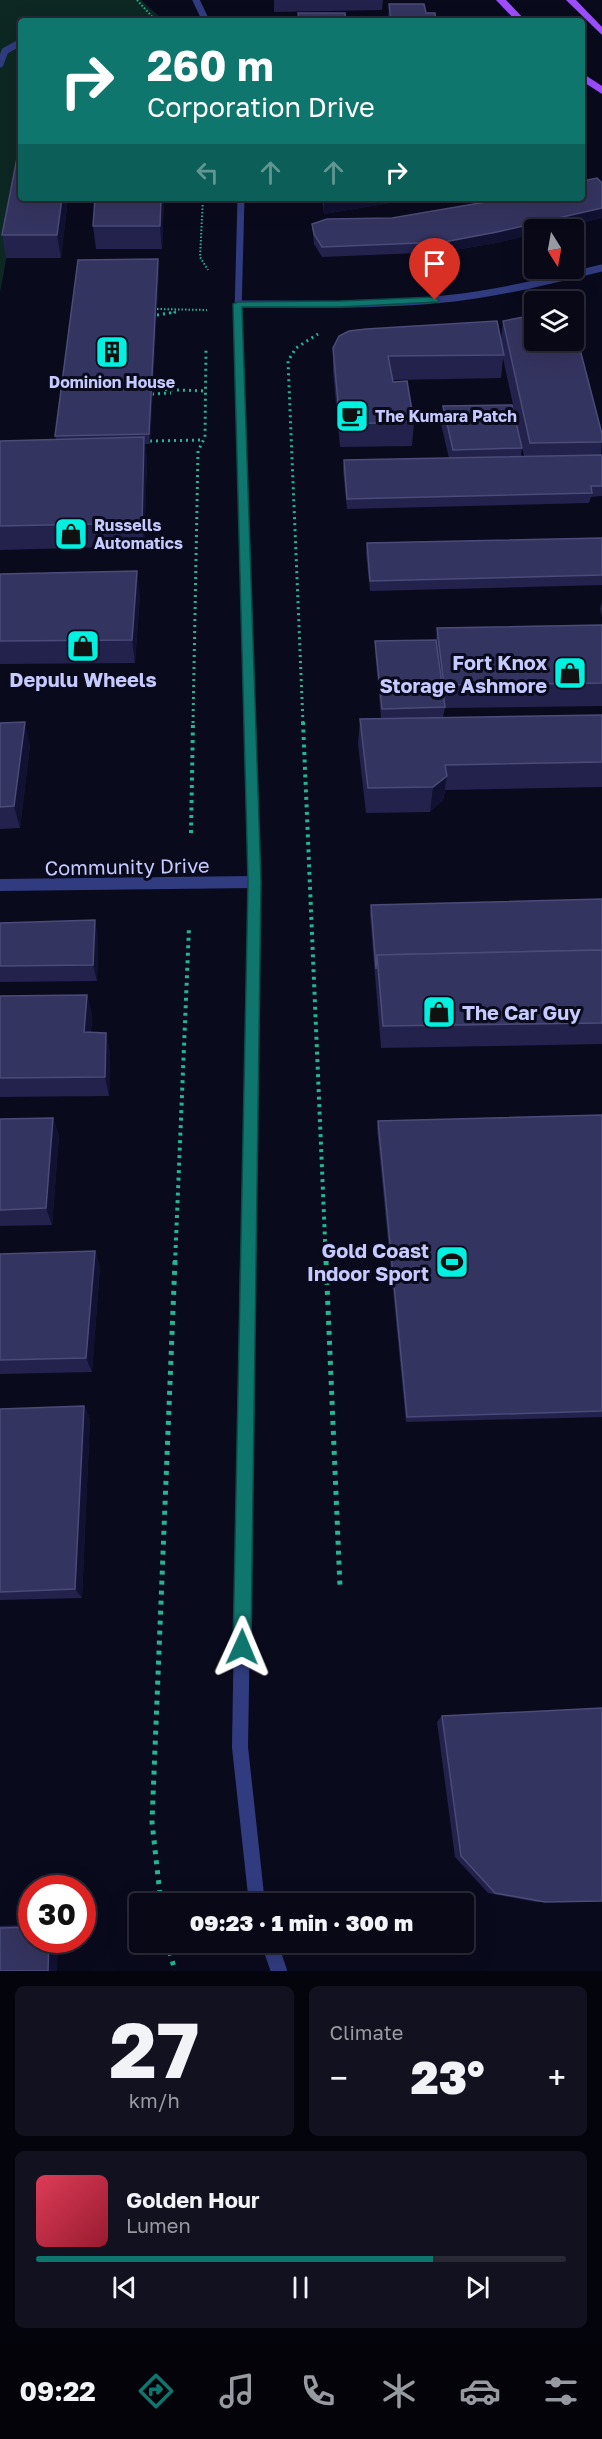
<!DOCTYPE html>
<meta charset="utf-8">
<style>
:root{--surface:#080816;--page:#11111f;--text:#f1f3f6;--muted:#989aa1;--line:#292935;--accent:#0f766e}
body{margin:0;font-family:"Golos Text",sans-serif;background:var(--page);color:var(--text);height:100vh;display:flex;flex-direction:column;font-size:22px;white-space:nowrap}
*{box-sizing:border-box;margin:0}
p{font-size:20px;color:var(--muted)}
.icon{flex:none;width:33px;height:33px;fill:none;stroke:currentColor;stroke-width:2;stroke-linecap:round;stroke-linejoin:round}
.map{position:relative;height:1971px;overflow:hidden}
.side{display:flex;flex-direction:column;gap:15px;padding:15px;background:#04040c;flex:1}
.side>*{flex:none}
.banner{position:absolute;left:18px;top:18px;width:567px;height:183px;border-radius:6px;box-shadow:0 6px 24px #0002,0 0 0 2px var(--line);background:#0f766e;color:#fff;overflow:hidden}
.needle{width:39px;rotate:169deg}
.tools{position:absolute;left:524px;top:219px;display:grid;gap:12px}
.tools a{display:grid;place-items:center;width:60px;height:60px;border-radius:6px;background:var(--surface);box-shadow:0 6px 24px #0002,0 0 0 2px var(--line);font-size:30px}
.speed{position:absolute;left:18px;top:1875px;display:flex;gap:12px;font-size:30px;font-weight:700;text-align:center}
.speed>*{display:grid;place-content:center;width:78px;height:78px;border-radius:50%;background:var(--surface);box-shadow:0 6px 24px #0002,0 0 0 2px var(--line);line-height:1}
.speed .limit{border:9px solid #d22;background:#fff;color:#111}
.pin{position:absolute;display:grid;place-items:center;width:51px;height:51px;color:#fff;margin:-62px -26px;border-radius:50% 50% 50% 0;rotate:-45deg;box-shadow:0 0 6px #0007}
.pin .icon{rotate:45deg}
.me{position:absolute;width:66px;margin:-33px;rotate:1deg;stroke-linejoin:round;filter:drop-shadow(0 0 4px #0008)}
.turn{display:flex;align-items:center;gap:21px;height:126px;padding:0 30px;font-size:27px}
.turn .icon{width:78px;height:78px;stroke-width:2.5}
.turn b{display:block;font-size:42px;line-height:51px}
.lanes{display:flex;align-items:center;height:57px;padding:0 30px;background:#0003;justify-content:center;gap:30px;direction:ltr}
.lanes .off{opacity:.35}
.big{font-size:45px;font-weight:800;line-height:1.1}
.side .card{flex:1;display:flex;flex-direction:column;justify-content:center;gap:9px;min-width:0;padding:0 21px;border-radius:9px;background:var(--page)}
.side .dial{align-items:center;gap:0}
.dial b{font-size:78px;line-height:1}
.song{display:flex;align-items:center;gap:18px}
.cover{width:72px;height:72px;border-radius:9px;background:linear-gradient(135deg,hsl(350 70% 55%),hsl(350 70% 35%))}
.played{height:6px;border-radius:3px;background:linear-gradient(90deg,var(--accent) 75%,var(--line) 75%)}
.keys{display:flex;justify-content:space-around;direction:ltr}
.heat{display:flex;justify-content:space-between;align-items:center;font-size:33px;direction:ltr}
.side .tiles{flex:1;display:grid;gap:15px;grid-template-columns:1fr 1fr}
.card:last-child{grid-column:span 2}
.trip{position:absolute;left:129px;top:1893px;width:345px;height:60px;border-radius:6px;background:var(--surface);box-shadow:0 6px 24px #0002,0 0 0 2px var(--line);font-weight:800;line-height:60px;text-align:center}
.menu{display:flex;height:96px;justify-content:space-around;align-items:center;background:#030309;color:var(--muted)}
.menu .icon{width:42px;height:42px}
.menu .active{color:var(--accent)}
.menu b{font-size:27px;color:var(--text)}
.map>svg:first-child{display:block}
</style>
<div class="map">
<svg width="602" height="1971" viewBox="0 0 602 1971">
<rect width="100%" height="100%" fill="#0a0a1d"/>
<polygon fill="#0d2722" points="0,0 141,0 164,21 21,21 21,178 0,293"/>
<g fill="none" stroke-linecap="round" stroke-linejoin="round">
<g stroke="#23b693" stroke-width="2" stroke-dasharray="1.5 2" stroke-linecap="butt">
<polyline points="137,0 156,21"/>
<polyline points="203,198 200,257 208,270"/>
<polyline points="157,309 207,310"/>
<polyline points="170,313 176,312"/>
</g>
<g stroke="#23b693" stroke-width="3" stroke-dasharray="2 4" stroke-linecap="butt">
<polyline points="157,315 176,312"/>
<polyline points="153,389 206,391"/>
<polyline points="152,394 171,393"/>
<polyline points="150,441 203,440"/>
<polyline points="193,723 198,451 205,437 206,350"/>
<polyline points="303,723 288,361 296,348 318,334"/>
</g>
<g stroke="#23b693" stroke-width="4" stroke-dasharray="3 4.5" stroke-linecap="butt">
<polyline points="303,722 326,1263"/>
<polyline points="191,833 193,722"/>
<polyline points="175,1263 189,927"/>
</g>
<g stroke="#23b693" stroke-width="5" stroke-dasharray="4 6" stroke-linecap="butt">
<polyline points="326,1261 340,1587"/>
<polyline points="161,1904 152,1822 175,1261"/>
<polyline points="167,1942 175,1971"/>
</g>
<g stroke="#313c80" stroke-width="7">
<polyline points="196,0 206,21"/>
<polyline points="0,64 5,51 21,42"/>
<path d="M238 304C310 304 382 306 454 298 504 292 553 280 602 268"/>
<polyline points="238,313 241,198"/>
</g>
<polyline stroke="#313c80" stroke-width="9" points="238,312 250,723"/>
<g stroke="#313c80" stroke-width="12">
<polyline points="0,885 254,882"/>
<polyline points="248,1263 254,882 250,722"/>
</g>
<g stroke="#313c80" stroke-width="16">
<polyline points="248,1261 240,1747 257,1904"/>
<polyline points="269,1942 279,1971"/>
</g>
<g fill="#9d4dff" fill-rule="evenodd">
<polygon points="496,0 506,0 526,21 516,21"/>
<polygon points="566,0 576,0 602,27 602,35"/>
<polygon points="582,73 602,86 602,94 582,81"/>
</g>
</g>
<g fill="#22224c">
<polygon points="274,0 383,0 382,10 274,12"/>
<polygon points="389,4 426,13 436,21 388,21"/>
<polygon points="602,183 602,218 552,230 534,230 534,234 496,243 443,252 322,257 314,244 312,224 392,218"/>
<polygon points="68,198 61,258 6,258 2,235"/>
<polygon points="164,198 162,249 96,249 93,226"/>
<polygon points="322,198 420,198 324,214"/>
<polygon points="158,259 159,269 150,444 145,444 147,461 144,546 0,550 0,441 56,439 55,436"/>
<polygon points="503,321 602,434 601,455 602,455 602,496 591,497 589,503 347,509 343,470 344,460 449,458 441,424 443,406 522,448 521,456 524,456 503,358 501,378 392,380 414,422 412,446 340,447 333,371 333,348 501,340"/>
<polygon points="602,538 602,585 370,591 366,553 367,543"/>
<polygon points="0,574 140,594 135,663 0,664"/>
<polygon points="602,602 602,617 600,609"/>
<polygon points="602,625 602,706 445,708 443,717 412,718 602,715 602,787 445,790 443,800 430,812 366,813 358,744 360,719 381,718 375,651 375,641 436,641 437,628"/>
<polygon points="0,723 30,745 20,828 0,829"/>
<polygon points="602,899 602,1044 381,1048 370,914 371,905"/>
<polygon points="0,923 98,936 97,981 0,982"/>
<polygon points="87,995 92,1015 91,1032 106,1033 110,1053 109,1096 0,1097 0,996"/>
<polygon points="602,1115 602,1417 406,1422 377,1129 378,1121"/>
<polygon points="53,1118 59,1136 52,1225 0,1226 0,1119"/>
<polygon points="95,1251 100,1267 92,1372 0,1374 0,1254"/>
<polygon points="84,1406 90,1419 82,1598 0,1600 0,1409"/>
<polygon points="442,1716 545,1902 536,1902 488,1893 455,1857 437,1722"/>
<polygon points="32,1925 32,1940 0,1971 0,1926"/>
</g>
<g fill="#111131">
<polygon points="62,198 68,198 61,258 57,235"/>
<polygon points="161,198 164,198 162,249 160,226"/>
<polygon points="324,198 420,198 324,214"/>
<polygon points="602,208 602,218 552,230 534,230 534,234 496,243 443,252 444,242"/>
<polygon points="158,259 159,269 150,444 149,434"/>
<polygon points="144,437 147,461 144,546 142,523"/>
<polygon points="137,571 140,594 135,663 132,640"/>
<polygon points="25,722 30,745 20,828 14,806"/>
<polygon points="447,776 443,800 430,812 433,787"/>
<polygon points="95,920 98,936 97,981 93,965"/>
<polygon points="87,995 92,1015 89,1051 84,1032"/>
<polygon points="106,1033 110,1053 109,1096 105,1077"/>
<polygon points="53,1118 59,1136 52,1225 46,1208"/>
<polygon points="95,1251 100,1267 92,1372 86,1358"/>
<polygon points="84,1406 90,1419 82,1598 75,1589"/>
<polygon points="49,1940 58,1940 57,1971 48,1971"/>
</g>
<g fill="#343460" stroke="#4b4b79" stroke-width="1.5">
<polygon points="389,4 424,4 426,13 435,13 436,21 391,21"/>
<polygon points="298,13 345,13 346,21 299,21"/>
<polygon points="17,158 21,158 21,198 62,198 57,235 2,235"/>
<polygon points="597,178 602,183 602,208 497,232 444,242 322,247 314,234 312,224 327,219 392,218 509,198 582,198 582,181"/>
<polygon points="95,198 161,198 160,226 93,226"/>
<polygon points="158,259 149,434 55,436 78,260"/>
<polygon points="534,315 534,340 571,340 581,353 602,434 602,442 530,443 503,321"/>
<polygon points="497,321 504,355 388,356 393,382 407,381 414,422 340,424 333,348 339,336 349,331 366,329"/>
<polygon points="512,405 522,448 453,450 443,406"/>
<polygon points="144,437 142,523 0,526 0,441"/>
<polygon points="602,455 602,486 591,486 592,493 347,499 344,460"/>
<polygon points="602,538 602,575 370,581 367,543"/>
<polygon points="137,571 132,640 0,641 0,574"/>
<polygon points="602,625 602,683 444,685 437,628"/>
<polygon points="436,640 445,707 382,709 375,641"/>
<polygon points="602,715 602,762 445,765 447,776 433,787 368,788 360,719"/>
<polygon points="25,722 14,806 0,807 0,723"/>
<polygon points="602,899 602,950 377,955 376,969 371,905"/>
<polygon points="95,920 93,965 0,966 0,923"/>
<polygon points="602,950 602,1023 383,1026 377,955"/>
<polygon points="87,995 84,1032 106,1033 105,1077 0,1078 0,996"/>
<polygon points="602,1115 602,1411 407,1417 378,1121"/>
<polygon points="53,1118 46,1208 0,1210 0,1119"/>
<polygon points="95,1251 86,1358 0,1360 0,1254"/>
<polygon points="84,1406 75,1589 0,1592 0,1409"/>
<polygon points="602,1708 602,1901 545,1902 495,1893 461,1856 442,1716"/>
<polygon points="32,1927 32,1940 49,1940 48,1971 0,1971 0,1928"/>
</g>
<polygon fill="#0f766e" stroke="#0a4d48" stroke-width="1.5" points="435,297 439,300 438,302 340,307 242,307 261,882 251,1647 248,1653 242,1656 235,1653 233,1647 248,882 233,304 238,302 340,301"/>
<defs>
<symbol id="building-square" viewBox="-11 -11 22 22"><rect x="-9" y="-9" width="18" height="18" rx="4" fill="#00f1df" stroke="#0a0a1d"/><path d="M-4-6H4V6H1V3H-1V6H-4ZM-2.5-4.3h1.7v1.8h-1.7ZM.8-4.3h1.7v1.8H.8ZM-2.5-1h1.7V.8h-1.7ZM.8-1h1.7V.8H.8Z" fill="#111"/></symbol>
<symbol id="cafe-square" viewBox="-11 -11 22 22"><rect x="-9" y="-9" width="18" height="18" rx="4" fill="#00f1df" stroke="#0a0a1d"/><path d="M-5.5-4.5H6V0H3Q3 3.5 0 3.5H-2.5Q-5.5 3.5-5.5 0ZM3-3.2v2h1.7v-2ZM-6 4.5H4V6H-6Z" fill="#111"/></symbol>
<symbol id="shop-square" viewBox="-11 -11 22 22"><rect x="-9" y="-9" width="18" height="18" rx="4" fill="#00f1df" stroke="#0a0a1d"/><path d="M-5-2.5h2.3a2.7 3.5 0 0 1 5.4 0H5L5.5 6h-11ZM-1.5-2.5h3a1.5 2.3 0 0 0-3 0Z" fill="#111"/></symbol>
<symbol id="stadium-square" viewBox="-11 -11 22 22"><rect x="-9" y="-9" width="18" height="18" rx="4" fill="#00f1df" stroke="#0a0a1d"/><path d="M0-5a6.5 5 0 1 0 0 10a6.5 5 0 1 0 0-10ZM-3.5-1.8h7v3.6h-7Z" fill="#111"/></symbol>
</defs>
<g fill-rule="evenodd">
<use href="#building-square" x="93" y="333" width="38" height="38"/>
<use href="#cafe-square" x="333" y="397" width="38" height="38"/>
<use href="#shop-square" x="52" y="515" width="38" height="38"/>
<use href="#shop-square" x="64" y="627" width="38" height="38"/>
<use href="#shop-square" x="551" y="654" width="38" height="38"/>
<use href="#shop-square" x="420" y="993" width="38" height="38"/>
<use href="#stadium-square" x="433" y="1243" width="38" height="38"/>
</g>
<g text-anchor="middle" dominant-baseline="central" stroke-width="6" stroke-linejoin="round" paint-order="stroke">
<g font-size="16" font-weight="bold" fill="#c6caff" stroke="#0a0a1d" text-anchor="start">
<text x="112" y="382" text-anchor="middle">Dominion House</text>
<text x="375" y="416">The Kumara Patch</text>
<text x="94" y="525">Russells<tspan x="94" dy="18">Automatics</tspan></text>
</g>
<g font-size="20" font-weight="bold" fill="#c6caff" stroke="#0a0a1d" text-anchor="end">
<text x="547" y="662">Fort Knox<tspan x="547" dy="23">Storage Ashmore</tspan></text>
<text x="83" y="679" text-anchor="middle">Depulu Wheels</text>
<text x="462" y="1012" text-anchor="start">The Car Guy</text>
<text x="429" y="1250">Gold Coast<tspan x="429" dy="23">Indoor Sport</tspan></text>
</g>
<g font-size="20" fill="#c6caff" stroke="#0a0a1d">
<text transform="translate(127 866) rotate(-1)">Community Drive</text>
</g>
</g>
</svg>
<div class="tools">
<a><svg class="needle" viewBox="-14 -14 28 28"><path d="M0-13l5 13h-10z" fill="#e53935"/><path d="M0 13l5-13h-10z" fill="#989aa1"/></svg></a>
<a><svg class="icon" aria-label="layers" viewBox="0 0 24 24"><path d="M12 4l9 5-9 5-9-5zM3 14l9 5 9-5"/></svg></a>
</div>
<div class="speed"><div class="limit">30</div></div>
<div class="pin" style="left:435px;top:300px;background:#d93025"><svg class="icon" aria-label="arrive" viewBox="0 0 24 24"><path d="M6 21V4h12l-3 4 3 4H6"/></svg></div>
<svg class="me" style="left:242px;top:1647px" viewBox="-20 -20 40 40"><path d="M0-17L14 15 0 8-14 15z" fill="#0f766e" stroke="#fff" stroke-width="4"/></svg>
<div class="trip">09:23 · 1 min · 300 m</div>
<div class="banner">
<div class="turn"><svg class="icon" aria-label="right" viewBox="0 0 24 24"><path d="M7 20v-9h11M14 6l5 5-5 5"/></svg><div><b>260 m</b>Corporation Drive</div></div>
<div class="lanes"><svg class="icon off" aria-label="left" viewBox="0 0 24 24"><path d="M17 20v-9H6M10 6l-5 5 5 5"/></svg><svg class="icon off" aria-label="ahead" viewBox="0 0 24 24"><path d="M12 20V5M6 11l6-6 6 6"/></svg><svg class="icon off" aria-label="ahead" viewBox="0 0 24 24"><path d="M12 20V5M6 11l6-6 6 6"/></svg><svg class="icon" aria-label="right" viewBox="0 0 24 24"><path d="M7 20v-9h11M14 6l5 5-5 5"/></svg></div>
</div>
</div>
<section class="side">
<div class="tiles">
<div class="card dial"><b>27</b><p>km/h</p></div>
<div class="card"><p>Climate</p>
<div class="heat"><a>−</a><b class="big">23°</b><a>+</a></div>
</div>
<div class="card">
<div class="song"><i class="cover"></i><div><b>Golden Hour</b><p>Lumen</p></div></div>
<div class="played"></div>
<div class="keys"><svg class="icon" aria-label="previous" viewBox="0 0 24 24"><path d="M18 5L8 12l10 7zM5 5v14"/></svg><svg class="icon" aria-label="pause" viewBox="0 0 24 24"><path d="M8 5v14M16 5v14"/></svg><svg class="icon" aria-label="next" viewBox="0 0 24 24"><path d="M6 5l10 7-10 7zM19 5v14"/></svg></div>
</div>
</div>
</section>
<nav class="menu">
<b>09:22</b>
<svg class="icon active" aria-label="directions" viewBox="0 0 24 24"><path d="M12 3l9 9-9 9-9-9zM9 14v-3h6M13 9l2 2-2 2"/></svg>
<svg class="icon" aria-label="music" viewBox="0 0 24 24"><path d="M9 18V5l10-2v13"/><circle cx="6" cy="18" r="3"/><circle cx="16" cy="16" r="3"/></svg>
<svg class="icon" aria-label="phone" viewBox="0 0 24 24"><path d="M5 4h4l2 5-3 2q2 4 5 5l2-3 5 2v4C11 20 4 13 5 4z"/></svg>
<svg class="icon" aria-label="climate" viewBox="0 0 24 24"><path d="M12 3v18M4 7l16 10M4 17L20 7"/></svg>
<svg class="icon" aria-label="car" viewBox="0 0 24 24"><path d="M5 17H2v-5l4-1 3-4h7l3 4 3 1v5h-3M9 17h6M6 11h13"/><circle cx="7" cy="17" r="2"/><circle cx="17" cy="17" r="2"/></svg>
<svg class="icon" aria-label="filters" viewBox="0 0 24 24"><path d="M4 7h16M4 17h16"/><circle cx="9" cy="7" r="2"/><circle cx="15" cy="17" r="2"/></svg>
</nav>
